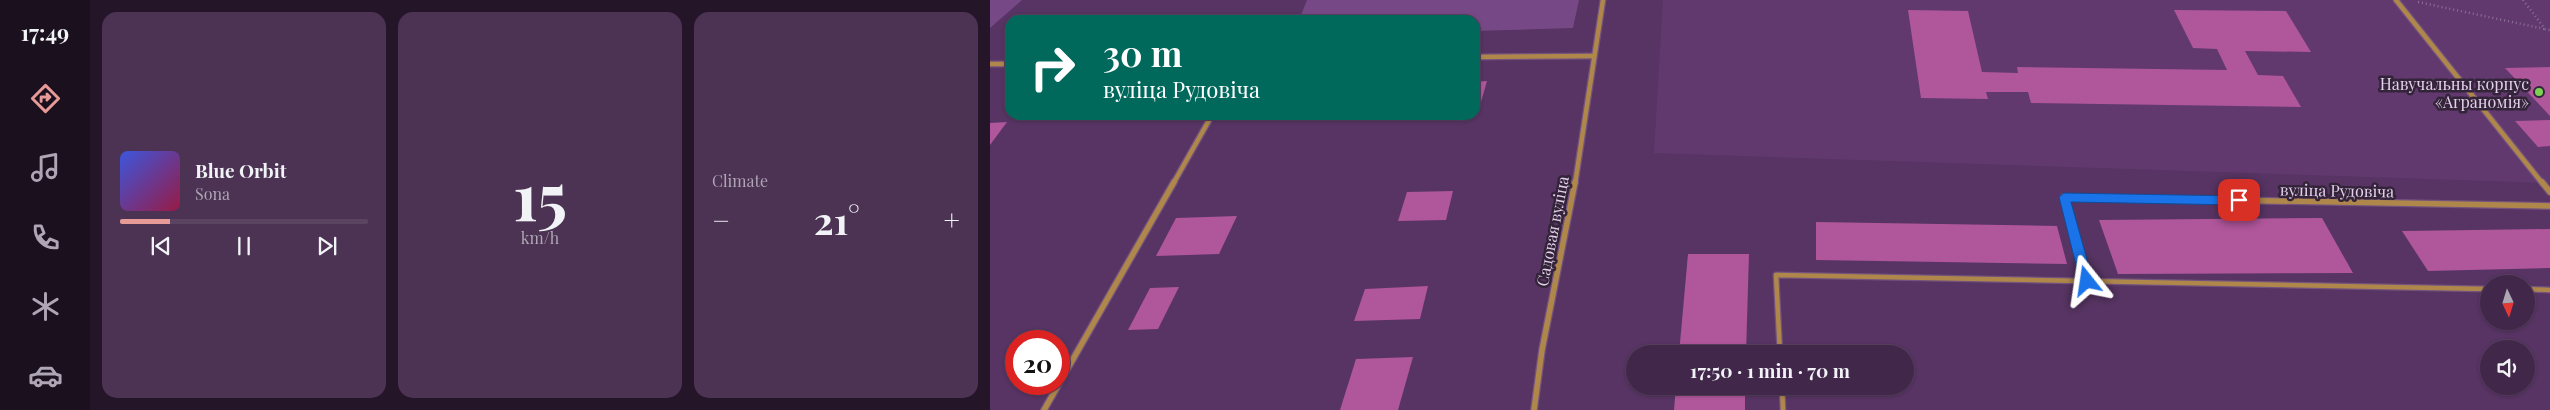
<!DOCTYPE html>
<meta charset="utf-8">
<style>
:root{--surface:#41274a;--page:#4c3354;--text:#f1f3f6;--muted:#aea5b5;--line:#5a4462;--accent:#e69b98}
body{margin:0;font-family:"Playfair Display",serif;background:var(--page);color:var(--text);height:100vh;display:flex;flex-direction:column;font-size:19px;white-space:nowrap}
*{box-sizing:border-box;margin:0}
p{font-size:16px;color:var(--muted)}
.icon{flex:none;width:28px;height:28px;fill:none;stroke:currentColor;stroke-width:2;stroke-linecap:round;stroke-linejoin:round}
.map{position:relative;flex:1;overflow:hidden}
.side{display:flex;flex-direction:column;gap:12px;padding:12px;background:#241529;width:900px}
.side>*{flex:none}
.banner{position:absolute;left:15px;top:15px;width:475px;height:105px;border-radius:15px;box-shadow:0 1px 4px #0004,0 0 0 1px var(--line);background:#00695c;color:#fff;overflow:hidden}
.needle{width:32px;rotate:176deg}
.controls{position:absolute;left:1490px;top:275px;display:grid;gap:10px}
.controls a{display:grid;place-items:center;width:55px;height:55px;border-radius:50%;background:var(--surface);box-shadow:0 1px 4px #0004,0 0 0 1px var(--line);font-size:25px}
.speed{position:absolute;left:15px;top:330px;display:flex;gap:10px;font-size:25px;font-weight:700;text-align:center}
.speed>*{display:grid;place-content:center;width:65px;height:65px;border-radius:50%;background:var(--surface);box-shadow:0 1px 4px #0004,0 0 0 1px var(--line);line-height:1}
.speed .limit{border:8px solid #d22;background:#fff;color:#111}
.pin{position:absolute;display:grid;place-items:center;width:42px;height:42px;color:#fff;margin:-21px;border-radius:10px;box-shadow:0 2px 8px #0006}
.me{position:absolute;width:55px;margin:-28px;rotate:345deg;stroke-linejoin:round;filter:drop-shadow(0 0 4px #0008)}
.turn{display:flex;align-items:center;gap:18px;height:105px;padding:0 15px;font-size:22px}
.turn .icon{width:65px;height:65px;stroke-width:2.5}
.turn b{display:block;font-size:35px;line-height:42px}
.big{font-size:38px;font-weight:700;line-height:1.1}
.side .widget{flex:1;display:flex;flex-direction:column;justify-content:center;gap:8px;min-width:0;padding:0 18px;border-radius:15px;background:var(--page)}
.side .dial{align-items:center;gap:0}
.dial b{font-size:65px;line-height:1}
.song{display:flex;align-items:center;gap:15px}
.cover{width:60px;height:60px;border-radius:8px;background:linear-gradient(135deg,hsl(230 70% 55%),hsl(340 70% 35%))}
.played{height:5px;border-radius:2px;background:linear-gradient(90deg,var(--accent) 20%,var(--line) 20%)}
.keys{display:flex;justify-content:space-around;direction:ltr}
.heat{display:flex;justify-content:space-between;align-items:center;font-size:28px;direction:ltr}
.side .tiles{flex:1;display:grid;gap:12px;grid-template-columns:repeat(3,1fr)}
.trip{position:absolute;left:636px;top:345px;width:288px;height:50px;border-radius:25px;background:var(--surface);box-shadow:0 1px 4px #0004,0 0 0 1px var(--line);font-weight:700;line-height:50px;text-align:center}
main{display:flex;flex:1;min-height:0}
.tabs{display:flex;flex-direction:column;width:90px;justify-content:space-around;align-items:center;background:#1a101e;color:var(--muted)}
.tabs .icon{width:35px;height:35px}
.tabs .active{color:var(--accent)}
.tabs b{font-size:22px;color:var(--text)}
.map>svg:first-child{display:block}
</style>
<main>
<nav class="tabs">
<b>17:49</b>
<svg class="icon active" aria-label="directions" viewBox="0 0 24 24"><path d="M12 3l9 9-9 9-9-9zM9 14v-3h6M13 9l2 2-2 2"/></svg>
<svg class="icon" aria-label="music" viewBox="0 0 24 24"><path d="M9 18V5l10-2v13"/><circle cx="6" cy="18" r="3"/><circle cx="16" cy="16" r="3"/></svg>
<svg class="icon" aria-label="phone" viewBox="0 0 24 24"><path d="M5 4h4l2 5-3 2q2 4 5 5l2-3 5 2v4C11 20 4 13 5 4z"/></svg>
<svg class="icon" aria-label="climate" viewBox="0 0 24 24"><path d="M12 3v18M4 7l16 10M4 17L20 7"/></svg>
<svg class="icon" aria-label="car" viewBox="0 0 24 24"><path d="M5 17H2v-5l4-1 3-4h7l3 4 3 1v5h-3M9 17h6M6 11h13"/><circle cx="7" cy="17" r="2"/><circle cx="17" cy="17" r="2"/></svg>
</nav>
<section class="side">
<div class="tiles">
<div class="widget">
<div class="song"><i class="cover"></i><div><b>Blue Orbit</b><p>Sona</p></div></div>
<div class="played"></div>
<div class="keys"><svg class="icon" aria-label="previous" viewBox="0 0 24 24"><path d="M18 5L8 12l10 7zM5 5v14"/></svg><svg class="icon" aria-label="pause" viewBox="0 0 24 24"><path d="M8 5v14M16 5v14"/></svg><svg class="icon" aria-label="next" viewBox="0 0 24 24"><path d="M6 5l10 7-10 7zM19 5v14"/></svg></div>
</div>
<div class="widget dial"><b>15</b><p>km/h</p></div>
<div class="widget"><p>Climate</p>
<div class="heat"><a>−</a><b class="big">21°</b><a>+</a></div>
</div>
</div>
</section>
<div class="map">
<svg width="1560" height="410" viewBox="0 0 1560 410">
<rect width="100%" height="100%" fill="#573463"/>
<polygon fill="#61396f" points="673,0 1560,0 1560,183 664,153"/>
<g fill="#764986">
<polygon points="0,0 32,0 0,28"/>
<polygon points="317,0 589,0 583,28 485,31 485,20 309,20"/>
</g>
<g fill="#b0569b">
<polygon points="918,10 978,11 992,72 1028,73 1027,67 1237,70 1227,49 1203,48 1184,10 1296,11 1321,52 1255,51 1268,75 1293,76 1311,107 1041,103 1038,92 996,92 998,99 931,98"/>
<polygon points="1560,67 1560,116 1515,68"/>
<polygon points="497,81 491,102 485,102 485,82"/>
<polygon points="1560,120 1560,146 1548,147 1525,121"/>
<polygon points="17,122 0,145 0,123"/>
<polygon points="463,191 456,220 408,221 417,192"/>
<polygon points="247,216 229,254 166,256 186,218"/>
<polygon points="1332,218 1363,273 1128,274 1109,220"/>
<polygon points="826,222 1067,226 1077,264 826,260"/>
<polygon points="1560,229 1560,268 1438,271 1412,231"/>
<polygon points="698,254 759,254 756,354 689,354"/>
<polygon points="438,286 430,319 364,321 375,289"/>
<polygon points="189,287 168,329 138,330 160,288"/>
<polygon points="423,357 408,410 350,410 366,359"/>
<polygon points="686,386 755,386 755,410 684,410"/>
</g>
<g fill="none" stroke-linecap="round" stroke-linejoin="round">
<defs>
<g id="service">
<polyline points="1074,197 1097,281"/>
<polyline points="1536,289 1560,290"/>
<polyline points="790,354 786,275 1499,289"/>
<polyline points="792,386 793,410"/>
</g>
<g id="minor-far1">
<polyline points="1406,0 1553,184"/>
<polyline points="485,57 604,56"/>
<polyline points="0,64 20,64"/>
<polyline points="183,184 222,115"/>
<polyline points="585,184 613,0"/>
</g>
<g id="minor">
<polyline points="1552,182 1560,192"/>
<polyline points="1074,197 1560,206"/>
<polyline points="54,410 184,182"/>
<polyline points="544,410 552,350 585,182"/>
</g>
</defs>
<use href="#service" stroke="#73537e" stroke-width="7"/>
<use href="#minor-far1" stroke="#73537e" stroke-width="7"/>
<use href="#minor" stroke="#73537e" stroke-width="8"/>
<g stroke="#8d6f97" stroke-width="2.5" stroke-dasharray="1 3" stroke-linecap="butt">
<polyline points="1533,0 1555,29 1560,30"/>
<polyline points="1428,2 1555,29"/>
</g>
<use href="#service" stroke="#af874b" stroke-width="4.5"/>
<use href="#minor-far1" stroke="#af874b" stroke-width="4.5"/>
<use href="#minor" stroke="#af874b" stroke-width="5.5"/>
</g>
<polygon fill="#1a73e8" stroke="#114b97" points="1074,193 1249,196 1255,200 1249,205 1081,202 1103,281 1097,286 1090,281 1069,197"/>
<circle fill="#7cd155" stroke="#342439" stroke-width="2" cx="1549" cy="92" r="5"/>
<g text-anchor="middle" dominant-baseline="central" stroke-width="5" stroke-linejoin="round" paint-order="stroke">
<g font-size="16" fill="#e4d0ec" stroke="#342439" text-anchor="end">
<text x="1539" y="83">Навучальны корпус<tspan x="1539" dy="18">«Аграномія»</tspan></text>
</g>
<g font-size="16" fill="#e4d0ec" stroke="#342439">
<text transform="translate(1347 190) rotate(1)">вуліца Рудовіча</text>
<text transform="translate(562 231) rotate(-79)">Садовая вуліца</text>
</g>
</g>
</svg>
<div class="controls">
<a><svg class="needle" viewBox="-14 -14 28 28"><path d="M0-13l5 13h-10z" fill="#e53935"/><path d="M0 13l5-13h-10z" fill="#aea5b5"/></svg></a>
<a><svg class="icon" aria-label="sound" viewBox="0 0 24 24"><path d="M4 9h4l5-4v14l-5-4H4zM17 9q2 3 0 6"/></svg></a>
</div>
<div class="speed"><div class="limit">20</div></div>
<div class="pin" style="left:1249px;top:200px;background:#d93025"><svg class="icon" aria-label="arrive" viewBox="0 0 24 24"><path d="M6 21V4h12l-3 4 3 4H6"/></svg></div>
<svg class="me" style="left:1097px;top:281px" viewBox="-20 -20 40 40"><path d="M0-17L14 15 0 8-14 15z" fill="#1a73e8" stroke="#fff" stroke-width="4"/></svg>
<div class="trip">17:50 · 1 min · 70 m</div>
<div class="banner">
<div class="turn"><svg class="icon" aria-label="right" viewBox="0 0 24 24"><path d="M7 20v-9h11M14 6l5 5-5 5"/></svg><div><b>30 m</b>вуліца Рудовіча</div></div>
</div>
</div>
</main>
